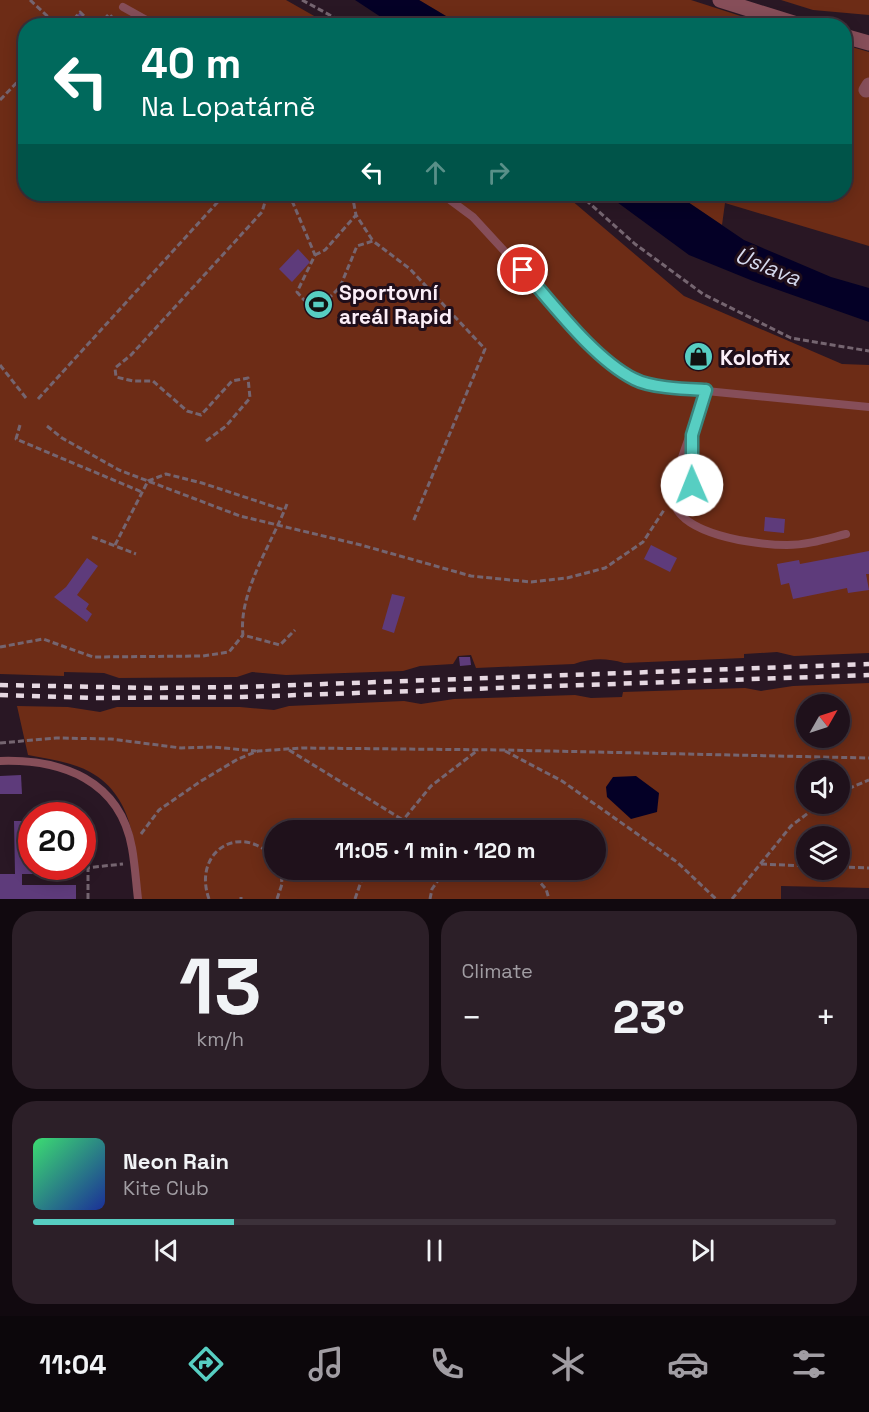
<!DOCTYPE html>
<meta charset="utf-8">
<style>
:root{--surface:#1f111b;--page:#2c1f28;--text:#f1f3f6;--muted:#a19da3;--line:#3c313a;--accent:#57cec2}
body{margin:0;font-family:"Space Grotesk",sans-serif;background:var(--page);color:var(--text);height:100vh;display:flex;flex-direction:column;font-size:22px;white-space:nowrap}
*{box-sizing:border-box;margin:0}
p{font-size:20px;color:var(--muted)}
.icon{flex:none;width:33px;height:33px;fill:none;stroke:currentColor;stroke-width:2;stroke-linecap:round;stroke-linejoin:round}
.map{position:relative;height:899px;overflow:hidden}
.panel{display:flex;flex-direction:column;gap:12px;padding:12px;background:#11090f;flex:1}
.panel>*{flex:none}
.top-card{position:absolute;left:18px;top:18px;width:834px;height:183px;border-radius:24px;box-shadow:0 3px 15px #0003,0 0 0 2px var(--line);background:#00695c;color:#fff;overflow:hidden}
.needle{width:39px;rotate:51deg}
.tools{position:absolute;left:796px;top:694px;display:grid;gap:12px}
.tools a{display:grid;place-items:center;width:54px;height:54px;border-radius:50%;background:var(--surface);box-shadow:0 3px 15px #0003,0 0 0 2px var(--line);font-size:30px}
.speed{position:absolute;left:18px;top:802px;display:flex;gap:12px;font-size:30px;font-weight:700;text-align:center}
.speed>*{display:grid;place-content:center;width:78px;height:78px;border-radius:50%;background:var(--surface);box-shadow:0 3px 15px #0003,0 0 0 2px var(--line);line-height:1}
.speed .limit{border:9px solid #d22;background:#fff;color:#111}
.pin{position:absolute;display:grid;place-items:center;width:51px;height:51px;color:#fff;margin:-26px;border:3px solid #fff;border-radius:50%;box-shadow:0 2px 6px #0007}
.me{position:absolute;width:66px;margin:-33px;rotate:359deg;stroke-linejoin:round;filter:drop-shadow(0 0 4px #0008)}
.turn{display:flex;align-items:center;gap:21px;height:126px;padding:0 24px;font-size:27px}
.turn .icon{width:78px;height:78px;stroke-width:2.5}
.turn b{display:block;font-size:42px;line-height:51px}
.lanes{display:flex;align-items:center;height:57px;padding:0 24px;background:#0003;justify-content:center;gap:30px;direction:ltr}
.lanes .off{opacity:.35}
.big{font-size:45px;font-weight:600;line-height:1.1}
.panel .widget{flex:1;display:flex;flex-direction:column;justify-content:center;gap:9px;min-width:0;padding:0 21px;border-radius:24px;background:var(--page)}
.panel .dial{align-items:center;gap:0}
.dial b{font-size:78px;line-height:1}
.song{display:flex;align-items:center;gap:18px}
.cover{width:72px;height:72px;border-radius:9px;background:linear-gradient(135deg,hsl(140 70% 55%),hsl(230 70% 35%))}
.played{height:6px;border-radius:3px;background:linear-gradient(90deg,var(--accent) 25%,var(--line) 25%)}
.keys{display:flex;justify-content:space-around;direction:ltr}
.heat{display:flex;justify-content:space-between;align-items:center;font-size:33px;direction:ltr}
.panel .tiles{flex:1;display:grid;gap:12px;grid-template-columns:1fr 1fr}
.widget:last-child{grid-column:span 2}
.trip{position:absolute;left:264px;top:820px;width:342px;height:60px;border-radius:30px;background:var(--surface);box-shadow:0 3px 15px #0003,0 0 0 2px var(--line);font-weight:600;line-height:60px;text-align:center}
.tabs{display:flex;height:96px;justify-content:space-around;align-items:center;background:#0c070b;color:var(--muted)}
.tabs .icon{width:42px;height:42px}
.tabs .current{color:var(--accent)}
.tabs b{font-size:27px;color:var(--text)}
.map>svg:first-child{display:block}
</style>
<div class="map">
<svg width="869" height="899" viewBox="0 0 869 899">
<rect width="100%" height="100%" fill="#291724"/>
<g fill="#6d2c16" fill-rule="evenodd">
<path d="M0 0H286L330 25 26 26V194H564L684 296 842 364 869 365V653L794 656 777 652 744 654V658L624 663C606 658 592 658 574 664L476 668 471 655 458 656 453 664 420 666 403 671 286 675 252 672 237 677 119 678 104 673 64 672V676L0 674Z"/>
<polygon points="419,0 691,0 769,25 461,25"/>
<polygon points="781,0 869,0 869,15 813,10"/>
<polygon points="845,45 869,52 869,246 725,203 722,225 676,194 844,194"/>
<path d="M869 683V888L781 886V899H140C136 853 136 797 90 772 72 762 49 759 28 755L17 706 68 707 100 712 117 707H240L274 710 289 706 404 701 421 704 454 699 575 695 591 698 622 697 623 692 745 688 761 691 793 686ZM807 705H840V738H807ZM807 771H840V804H807ZM274 831H596V870H274ZM807 837H840V870H807Z"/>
</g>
<g fill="#040026">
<polygon points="355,0 419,0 461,25 393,25"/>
<polygon points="606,194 676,194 744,240 831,277 869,288 869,322 753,281 689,255"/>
<polygon points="636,776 659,793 657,812 631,819 607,797 606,787 613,777"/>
</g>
<g fill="#5e3b7b">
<polygon points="80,12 92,23 94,26 68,26"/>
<polygon points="298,249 310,262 292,282 279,269"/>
<polygon points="765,517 785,519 784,533 764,531"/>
<polygon points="651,545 677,558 670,572 644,559"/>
<polygon points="869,551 869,574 866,574 869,590 848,593 847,588 793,599 789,583 781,585 777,564 799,560 800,564"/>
<polygon points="87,558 98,566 77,595 89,604 86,609 92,614 87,622 54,597 66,587"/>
<polygon points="392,594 405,597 394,633 382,629"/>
<polygon points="459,657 470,657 471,665 460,666"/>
<polygon points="21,775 22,794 0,794 0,776"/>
<polygon points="14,821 32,821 32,867 45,867 45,874 22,874 22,885 76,885 76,899 0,899 0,874 15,874"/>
</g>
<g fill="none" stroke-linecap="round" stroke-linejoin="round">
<g stroke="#756570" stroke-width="3" stroke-dasharray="6 3" stroke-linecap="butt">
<polyline points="30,0 58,26"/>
<polyline points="302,0 350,26"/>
<polyline points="68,26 80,12 94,26"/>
<polyline points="98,26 109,14 121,26"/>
<polyline points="0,100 26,73"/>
<polyline points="286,194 293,203 315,255 297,292 304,300 326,301 340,287 357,246 373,241 410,269 485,349 413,522"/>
<polyline points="352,194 356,215 373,241"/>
<polyline points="579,194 635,244 703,294 791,338 869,351"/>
<polyline points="315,255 325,250 356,215"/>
<polyline points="0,365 26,398"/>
<polyline points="38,399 225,194"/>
<polyline points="20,425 16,439 142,492"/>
<polyline points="47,426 62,438 119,470 240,516 361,545 471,576 531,582 567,578 605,568 643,542 664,510"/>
<polyline points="206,441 226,426 250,398 248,378 232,381 201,415 187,411 153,381 133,381 116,377 115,368 131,355 262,212 265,202 264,194"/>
<path d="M287 504C272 543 238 593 243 635L280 645 295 630"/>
<polyline points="92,537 136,554"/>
<polyline points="115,545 148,481 166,474 202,483 284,510"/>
<polyline points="0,647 43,639 93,657 203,656 229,652 243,635"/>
<polyline points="0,743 56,738 111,739 181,748 213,747 256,751"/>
<polyline points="289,750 403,820"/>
<polyline points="505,751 562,781 677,862 716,899"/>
<polyline points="840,792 869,780"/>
<polyline points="394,831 431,786 478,750"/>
<polyline points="141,834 159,810 201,781 238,759 258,751 302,748 503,750 869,758"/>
<polyline points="761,864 807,866"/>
<polyline points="840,867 869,868"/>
<polyline points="75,869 123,864"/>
<polyline points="529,870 546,889 549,899"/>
<polyline points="88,899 88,868"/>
<path d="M209 899C192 852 240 821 274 858"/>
<polyline points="241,899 241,897"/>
<polyline points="277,899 282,884 281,870"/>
<polyline points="355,899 365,870"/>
<polyline points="430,899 432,889 445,870"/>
<polyline points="732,899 791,826 820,804"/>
</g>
<g stroke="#864e59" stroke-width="8">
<polyline points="123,7 157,26"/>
<polyline points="442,194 473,217 601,356 635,380 686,389 869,407"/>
<path d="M706 390C698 415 673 474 673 496 674 535 757 545 787 545 807 545 826 539 846 534"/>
<polyline points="692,442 692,485"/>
<path d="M0 761C62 759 120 780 132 848 135 865 136 882 138 899"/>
</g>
<g stroke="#864e59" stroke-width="15">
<polyline points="720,0 803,26"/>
<polyline points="844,36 869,43"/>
<polyline points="866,90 869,85"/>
</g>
<g stroke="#e6d8e1" stroke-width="4.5" stroke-dasharray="8 8" stroke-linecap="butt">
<polyline points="0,685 151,688 242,687 869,664"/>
<polyline points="0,695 95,698 242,697 869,675"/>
</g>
</g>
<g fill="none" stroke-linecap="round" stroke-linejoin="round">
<defs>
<path id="route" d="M523 270C553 304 594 359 634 379 651 388 686 389 706 390L692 435V485"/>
</defs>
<use href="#route" stroke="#39867e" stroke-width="15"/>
<use href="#route" stroke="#57cec2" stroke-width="10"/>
</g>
<defs>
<symbol id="stadium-disc" viewBox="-11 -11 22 22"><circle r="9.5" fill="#57cec2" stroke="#1f0e1a"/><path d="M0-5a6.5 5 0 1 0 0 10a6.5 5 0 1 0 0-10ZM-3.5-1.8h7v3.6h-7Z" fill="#111"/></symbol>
<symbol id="shop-disc" viewBox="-11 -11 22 22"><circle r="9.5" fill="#57cec2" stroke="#1f0e1a"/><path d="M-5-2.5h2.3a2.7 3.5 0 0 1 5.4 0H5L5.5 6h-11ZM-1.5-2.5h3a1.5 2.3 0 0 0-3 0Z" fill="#111"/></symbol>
</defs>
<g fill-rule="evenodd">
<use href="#stadium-disc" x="302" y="288" width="33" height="33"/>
<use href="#shop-disc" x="682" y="340" width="33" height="33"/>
</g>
<g text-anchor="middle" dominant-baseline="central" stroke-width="6" stroke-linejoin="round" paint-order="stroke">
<g font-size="21" font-weight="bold" fill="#fbeef7" stroke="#1f0e1a" text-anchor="start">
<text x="339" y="292">Sportovní<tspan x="339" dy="24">areál Rapid</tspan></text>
<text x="720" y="357">Kolofix</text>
</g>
<g font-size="22" font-style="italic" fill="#d5d9ed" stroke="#1f0e1a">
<text transform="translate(768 266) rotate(22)">Úslava</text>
</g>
</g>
</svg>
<div class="tools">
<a><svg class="needle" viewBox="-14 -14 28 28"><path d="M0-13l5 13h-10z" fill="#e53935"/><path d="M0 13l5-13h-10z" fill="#a19da3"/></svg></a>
<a><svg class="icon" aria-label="sound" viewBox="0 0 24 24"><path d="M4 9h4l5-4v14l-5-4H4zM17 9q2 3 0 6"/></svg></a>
<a><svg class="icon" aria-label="layers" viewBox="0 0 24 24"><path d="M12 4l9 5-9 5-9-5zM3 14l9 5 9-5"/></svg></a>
</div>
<div class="speed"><div class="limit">20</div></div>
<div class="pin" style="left:523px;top:270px;background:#d93025"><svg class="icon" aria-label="arrive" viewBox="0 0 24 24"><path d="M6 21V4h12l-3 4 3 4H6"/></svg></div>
<svg class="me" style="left:692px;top:485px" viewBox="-20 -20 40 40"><circle r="19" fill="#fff"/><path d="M0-13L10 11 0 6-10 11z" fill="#57cec2"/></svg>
<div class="trip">11:05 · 1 min · 120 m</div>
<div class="top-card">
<div class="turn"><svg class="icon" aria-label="left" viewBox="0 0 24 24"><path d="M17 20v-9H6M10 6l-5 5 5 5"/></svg><div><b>40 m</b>Na Lopatárně</div></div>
<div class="lanes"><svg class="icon" aria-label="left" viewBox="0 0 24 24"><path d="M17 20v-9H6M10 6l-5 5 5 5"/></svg><svg class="icon off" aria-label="ahead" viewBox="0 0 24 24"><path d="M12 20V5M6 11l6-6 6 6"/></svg><svg class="icon off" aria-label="right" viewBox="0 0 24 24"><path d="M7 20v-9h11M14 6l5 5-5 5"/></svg></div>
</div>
</div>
<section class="panel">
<div class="tiles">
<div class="widget dial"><b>13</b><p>km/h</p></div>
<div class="widget"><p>Climate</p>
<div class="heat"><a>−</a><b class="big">23°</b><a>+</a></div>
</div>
<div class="widget">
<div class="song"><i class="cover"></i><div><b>Neon Rain</b><p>Kite Club</p></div></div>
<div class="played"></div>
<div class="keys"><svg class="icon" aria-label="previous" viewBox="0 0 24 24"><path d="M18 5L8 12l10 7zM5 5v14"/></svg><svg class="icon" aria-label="pause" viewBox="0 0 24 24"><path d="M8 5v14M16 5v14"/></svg><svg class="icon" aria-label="next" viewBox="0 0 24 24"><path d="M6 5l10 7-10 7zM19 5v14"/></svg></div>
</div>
</div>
</section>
<nav class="tabs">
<b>11:04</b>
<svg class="icon current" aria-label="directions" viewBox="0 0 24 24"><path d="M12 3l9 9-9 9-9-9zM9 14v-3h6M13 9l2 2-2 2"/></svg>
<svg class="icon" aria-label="music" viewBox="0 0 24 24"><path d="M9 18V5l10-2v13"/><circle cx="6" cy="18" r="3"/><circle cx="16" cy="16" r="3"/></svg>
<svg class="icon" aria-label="phone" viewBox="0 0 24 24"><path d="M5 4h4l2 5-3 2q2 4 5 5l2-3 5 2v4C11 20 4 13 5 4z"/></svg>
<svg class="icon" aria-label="climate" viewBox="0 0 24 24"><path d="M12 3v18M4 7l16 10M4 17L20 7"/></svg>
<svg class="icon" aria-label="car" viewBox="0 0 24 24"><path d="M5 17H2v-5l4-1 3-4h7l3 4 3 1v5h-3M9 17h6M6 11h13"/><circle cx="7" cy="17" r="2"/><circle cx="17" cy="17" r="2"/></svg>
<svg class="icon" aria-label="filters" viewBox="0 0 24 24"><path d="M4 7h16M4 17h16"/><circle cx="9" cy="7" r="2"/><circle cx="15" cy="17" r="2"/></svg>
</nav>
